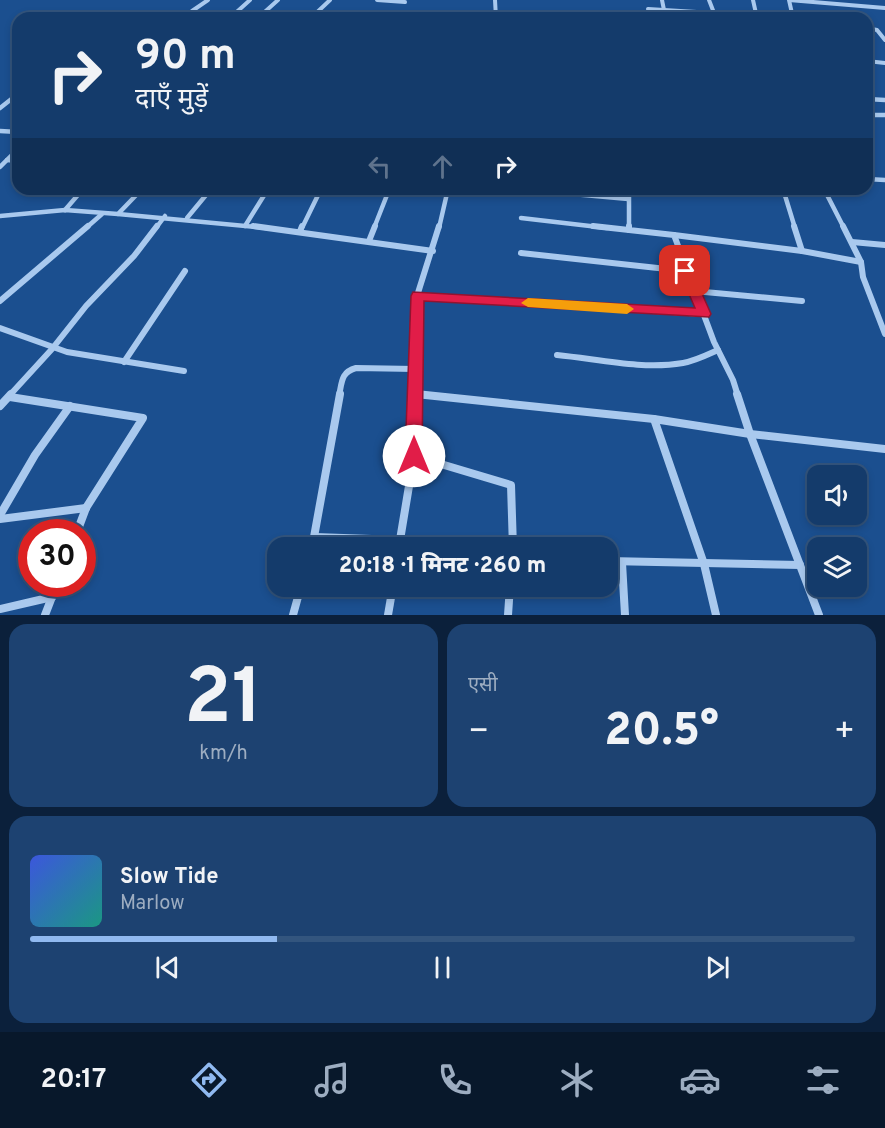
<!DOCTYPE html>
<html lang="hi">
<meta charset="utf-8">
<style>
:root{--surface:#143b6b;--page:#1d4271;--text:#f1f3f6;--muted:#9dadc1;--line:#33557e;--accent:#90b9f0}
body{margin:0;font-family:Overpass,"Noto Sans Devanagari",sans-serif;background:var(--page);color:var(--text);height:100vh;display:flex;flex-direction:column;font-size:22px;white-space:nowrap}
*{box-sizing:border-box;margin:0}
p{font-size:20px;color:var(--muted)}
.icon{flex:none;width:33px;height:33px;fill:none;stroke:currentColor;stroke-width:2;stroke-linecap:round;stroke-linejoin:round}
.map{position:relative;height:615px;overflow:hidden}
.side{display:flex;flex-direction:column;gap:9px;padding:9px;background:#0b203b;flex:1}
.side>*{flex:none}
.top-card{position:absolute;left:12px;top:12px;width:861px;height:183px;border-radius:18px;box-shadow:0 3px 9px #0003,0 0 0 2px var(--line);background:#143b6b;color:var(--text);overflow:hidden}
.buttons{position:absolute;left:807px;top:465px;display:grid;gap:12px}
.buttons a{display:grid;place-items:center;width:60px;height:60px;border-radius:12px;background:var(--surface);box-shadow:0 3px 9px #0003,0 0 0 2px var(--line);font-size:30px}
.speed{position:absolute;left:18px;top:519px;display:flex;gap:12px;font-size:30px;font-weight:700;text-align:center}
.speed>*{display:grid;place-content:center;width:78px;height:78px;border-radius:50%;background:var(--surface);box-shadow:0 3px 9px #0003,0 0 0 2px var(--line);line-height:1}
.speed .limit{border:9px solid #d22;background:#fff;color:#111}
.pin{position:absolute;display:grid;place-items:center;width:51px;height:51px;color:#fff;margin:-26px;border-radius:12px;box-shadow:0 3px 9px #0006}
.me{position:absolute;width:66px;margin:-33px;rotate:0deg;stroke-linejoin:round;filter:drop-shadow(0 0 4px #0008)}
.turn{display:flex;align-items:center;gap:21px;height:126px;padding:0 24px;font-size:27px}
.turn .icon{width:78px;height:78px;stroke-width:2.5}
.turn b{display:block;font-size:42px;line-height:51px}
.lanes{display:flex;align-items:center;height:57px;padding:0 24px;background:#0003;justify-content:center;gap:30px;direction:ltr}
.lanes .off{opacity:.35}
.big{font-size:45px;font-weight:800;line-height:1.1}
.side .tile{flex:1;display:flex;flex-direction:column;justify-content:center;gap:9px;min-width:0;padding:0 21px;border-radius:18px;background:var(--page)}
.side .dial{align-items:center;gap:0}
.dial b{font-size:78px;line-height:1}
.song{display:flex;align-items:center;gap:18px}
.cover{width:72px;height:72px;border-radius:9px;background:linear-gradient(135deg,hsl(230 70% 55%),hsl(170 70% 35%))}
.played{height:6px;border-radius:3px;background:linear-gradient(90deg,var(--accent) 30%,var(--line) 30%)}
.keys{display:flex;justify-content:space-around;direction:ltr}
.heat{display:flex;justify-content:space-between;align-items:center;font-size:33px;direction:ltr}
.side .tiles{flex:1;display:grid;gap:9px;grid-template-columns:1fr 1fr}
.tile:last-child{grid-column:span 2}
.trip{position:absolute;left:267px;top:537px;width:351px;height:60px;border-radius:18px;background:var(--surface);box-shadow:0 3px 9px #0003,0 0 0 2px var(--line);font-weight:800;line-height:60px;text-align:center}
.dock{display:flex;height:96px;justify-content:space-around;align-items:center;background:#08182b;color:var(--muted)}
.dock .icon{width:42px;height:42px}
.dock .on{color:var(--accent)}
.dock b{font-size:27px;color:var(--text)}
.map>svg:first-child{display:block}
</style>
<div class="map">
<svg width="885" height="615" viewBox="0 0 885 615">
<rect width="100%" height="100%" fill="#1b4f8f"/>
<g fill="none" stroke-linecap="round" stroke-linejoin="round">
<g stroke="#a9c9ee" stroke-width="4">
<polyline points="377,0 405,2"/>
<polyline points="495,0 496,18"/>
<polyline points="662,0 664,10"/>
<polyline points="709,0 716,18"/>
<polyline points="753,0 757,18"/>
<polyline points="648,9 713,13"/>
<polyline points="192,11 208,0"/>
<polyline points="259,17 282,18"/>
<polyline points="367,17 383,18"/>
<polyline points="230,18 250,0"/>
<polyline points="258,18 278,0"/>
<polyline points="311,18 330,0"/>
<polyline points="582,18 611,18"/>
<polyline points="793,18 789,0 885,8"/>
<polyline points="867,28 877,30 885,40"/>
<polyline points="867,61 885,63"/>
<polyline points="12,99 18,94"/>
</g>
<g stroke="#a9c9ee" stroke-width="4.5">
<polyline points="867,99 885,100"/>
<polyline points="0,108 14,97"/>
<polyline points="867,115 885,115"/>
<polyline points="0,131 18,132"/>
<polyline points="7,160 18,161"/>
<polyline points="0,167 18,149"/>
<polyline points="867,179 885,180"/>
<polyline points="517,189 628,199"/>
<polyline points="629,189 629,228"/>
<polyline points="783,189 795,228"/>
<polyline points="824,189 844,228"/>
<polyline points="65,210 83,189"/>
<polyline points="118,214 266,228"/>
<polyline points="0,216 65,210 118,214 142,189"/>
<polyline points="187,218 211,189"/>
<polyline points="521,218 607,228"/>
<polyline points="245,226 268,189"/>
<polyline points="86,228 102,214"/>
<polyline points="156,228 165,216"/>
<polyline points="302,228 321,189"/>
<polyline points="374,228 387,195"/>
<polyline points="439,228 448,189"/>
</g>
<g stroke="#a9c9ee" stroke-width="6">
<polyline points="253,226 433,251"/>
<polyline points="593,226 629,230"/>
<polyline points="629,226 629,230 674,235 714,342 733,380 738,396"/>
<polyline points="794,226 802,251"/>
<polyline points="843,226 861,262 863,277 885,334"/>
<polyline points="300,231 302,226"/>
<polyline points="674,235 802,251 861,262"/>
<polyline points="369,241 375,226"/>
<polyline points="852,242 885,245"/>
<polyline points="521,253 685,271"/>
<polyline points="694,291 802,301"/>
<polyline points="417,296 705,314"/>
<polyline points="0,301 88,226"/>
<polyline points="0,328 67,352 184,371"/>
<path d="M557 355C598 359 642 370 683 363 695 361 707 355 718 350"/>
<polyline points="124,362 185,271"/>
<polyline points="414,394 430,396"/>
<polyline points="9,396 52,349 86,306 134,256 157,226"/>
<path d="M339 396C342 382 341 372 356 368L415 369"/>
<polyline points="415,396 417,296 439,226"/>
</g>
<g stroke="#a9c9ee" stroke-width="8">
<polyline points="415,394 414,456 400,540 469,548"/>
<polyline points="416,394 654,419 750,434 885,449"/>
<polyline points="737,394 750,434 819,615"/>
<polyline points="10,397 143,418 86,508 77,532"/>
<polyline points="0,406 11,394"/>
<polyline points="654,419 704,564 716,615"/>
<polyline points="414,456 511,485 513,548"/>
<polyline points="0,515 35,455 70,406"/>
<polyline points="0,519 86,508"/>
<polyline points="315,537 400,540 399,548"/>
<polyline points="312,548 340,394"/>
<polyline points="608,561 800,565"/>
<polyline points="622,563 625,615"/>
<polyline points="0,609 52,597"/>
<polyline points="45,615 57,584"/>
<polyline points="293,615 301,586"/>
<polyline points="388,615 393,586"/>
<polyline points="508,615 510,586"/>
</g>
</g>
<polygon fill="#e11d48" stroke="#92132f" stroke-width="1.5" points="685,267 692,271 711,314 709,317 424,301 422,456 420,462 414,464 408,462 405,456 411,296 413,292 695,308 679,271"/>
<polygon fill="#f59e0b" points="528,298 627,304 634,309 627,314 528,307 521,303"/>
</svg>
<div class="buttons">
<a><svg class="icon" aria-label="sound" viewBox="0 0 24 24"><path d="M4 9h4l5-4v14l-5-4H4zM17 9q2 3 0 6"/></svg></a>
<a><svg class="icon" aria-label="layers" viewBox="0 0 24 24"><path d="M12 4l9 5-9 5-9-5zM3 14l9 5 9-5"/></svg></a>
</div>
<div class="speed"><div class="limit">30</div></div>
<div class="pin" style="left:685px;top:271px;background:#d93025"><svg class="icon" aria-label="arrive" viewBox="0 0 24 24"><path d="M6 21V4h12l-3 4 3 4H6"/></svg></div>
<svg class="me" style="left:414px;top:456px" viewBox="-20 -20 40 40"><circle r="19" fill="#fff"/><path d="M0-13L10 11 0 6-10 11z" fill="#e11d48"/></svg>
<div class="trip">20:18 · 1 मिनट · 260 m</div>
<div class="top-card">
<div class="turn"><svg class="icon" aria-label="right" viewBox="0 0 24 24"><path d="M7 20v-9h11M14 6l5 5-5 5"/></svg><div><b>90 m</b>दाएँ मुड़ें</div></div>
<div class="lanes"><svg class="icon off" aria-label="left" viewBox="0 0 24 24"><path d="M17 20v-9H6M10 6l-5 5 5 5"/></svg><svg class="icon off" aria-label="ahead" viewBox="0 0 24 24"><path d="M12 20V5M6 11l6-6 6 6"/></svg><svg class="icon" aria-label="right" viewBox="0 0 24 24"><path d="M7 20v-9h11M14 6l5 5-5 5"/></svg></div>
</div>
</div>
<section class="side">
<div class="tiles">
<div class="tile dial"><b>21</b><p>km/h</p></div>
<div class="tile"><p>एसी</p>
<div class="heat"><a>−</a><b class="big">20.5°</b><a>+</a></div>
</div>
<div class="tile">
<div class="song"><i class="cover"></i><div><b>Slow Tide</b><p>Marlow</p></div></div>
<div class="played"></div>
<div class="keys"><svg class="icon" aria-label="previous" viewBox="0 0 24 24"><path d="M18 5L8 12l10 7zM5 5v14"/></svg><svg class="icon" aria-label="pause" viewBox="0 0 24 24"><path d="M8 5v14M16 5v14"/></svg><svg class="icon" aria-label="next" viewBox="0 0 24 24"><path d="M6 5l10 7-10 7zM19 5v14"/></svg></div>
</div>
</div>
</section>
<nav class="dock">
<b>20:17</b>
<svg class="icon on" aria-label="directions" viewBox="0 0 24 24"><path d="M12 3l9 9-9 9-9-9zM9 14v-3h6M13 9l2 2-2 2"/></svg>
<svg class="icon" aria-label="music" viewBox="0 0 24 24"><path d="M9 18V5l10-2v13"/><circle cx="6" cy="18" r="3"/><circle cx="16" cy="16" r="3"/></svg>
<svg class="icon" aria-label="phone" viewBox="0 0 24 24"><path d="M5 4h4l2 5-3 2q2 4 5 5l2-3 5 2v4C11 20 4 13 5 4z"/></svg>
<svg class="icon" aria-label="climate" viewBox="0 0 24 24"><path d="M12 3v18M4 7l16 10M4 17L20 7"/></svg>
<svg class="icon" aria-label="car" viewBox="0 0 24 24"><path d="M5 17H2v-5l4-1 3-4h7l3 4 3 1v5h-3M9 17h6M6 11h13"/><circle cx="7" cy="17" r="2"/><circle cx="17" cy="17" r="2"/></svg>
<svg class="icon" aria-label="filters" viewBox="0 0 24 24"><path d="M4 7h16M4 17h16"/><circle cx="9" cy="7" r="2"/><circle cx="15" cy="17" r="2"/></svg>
</nav>
